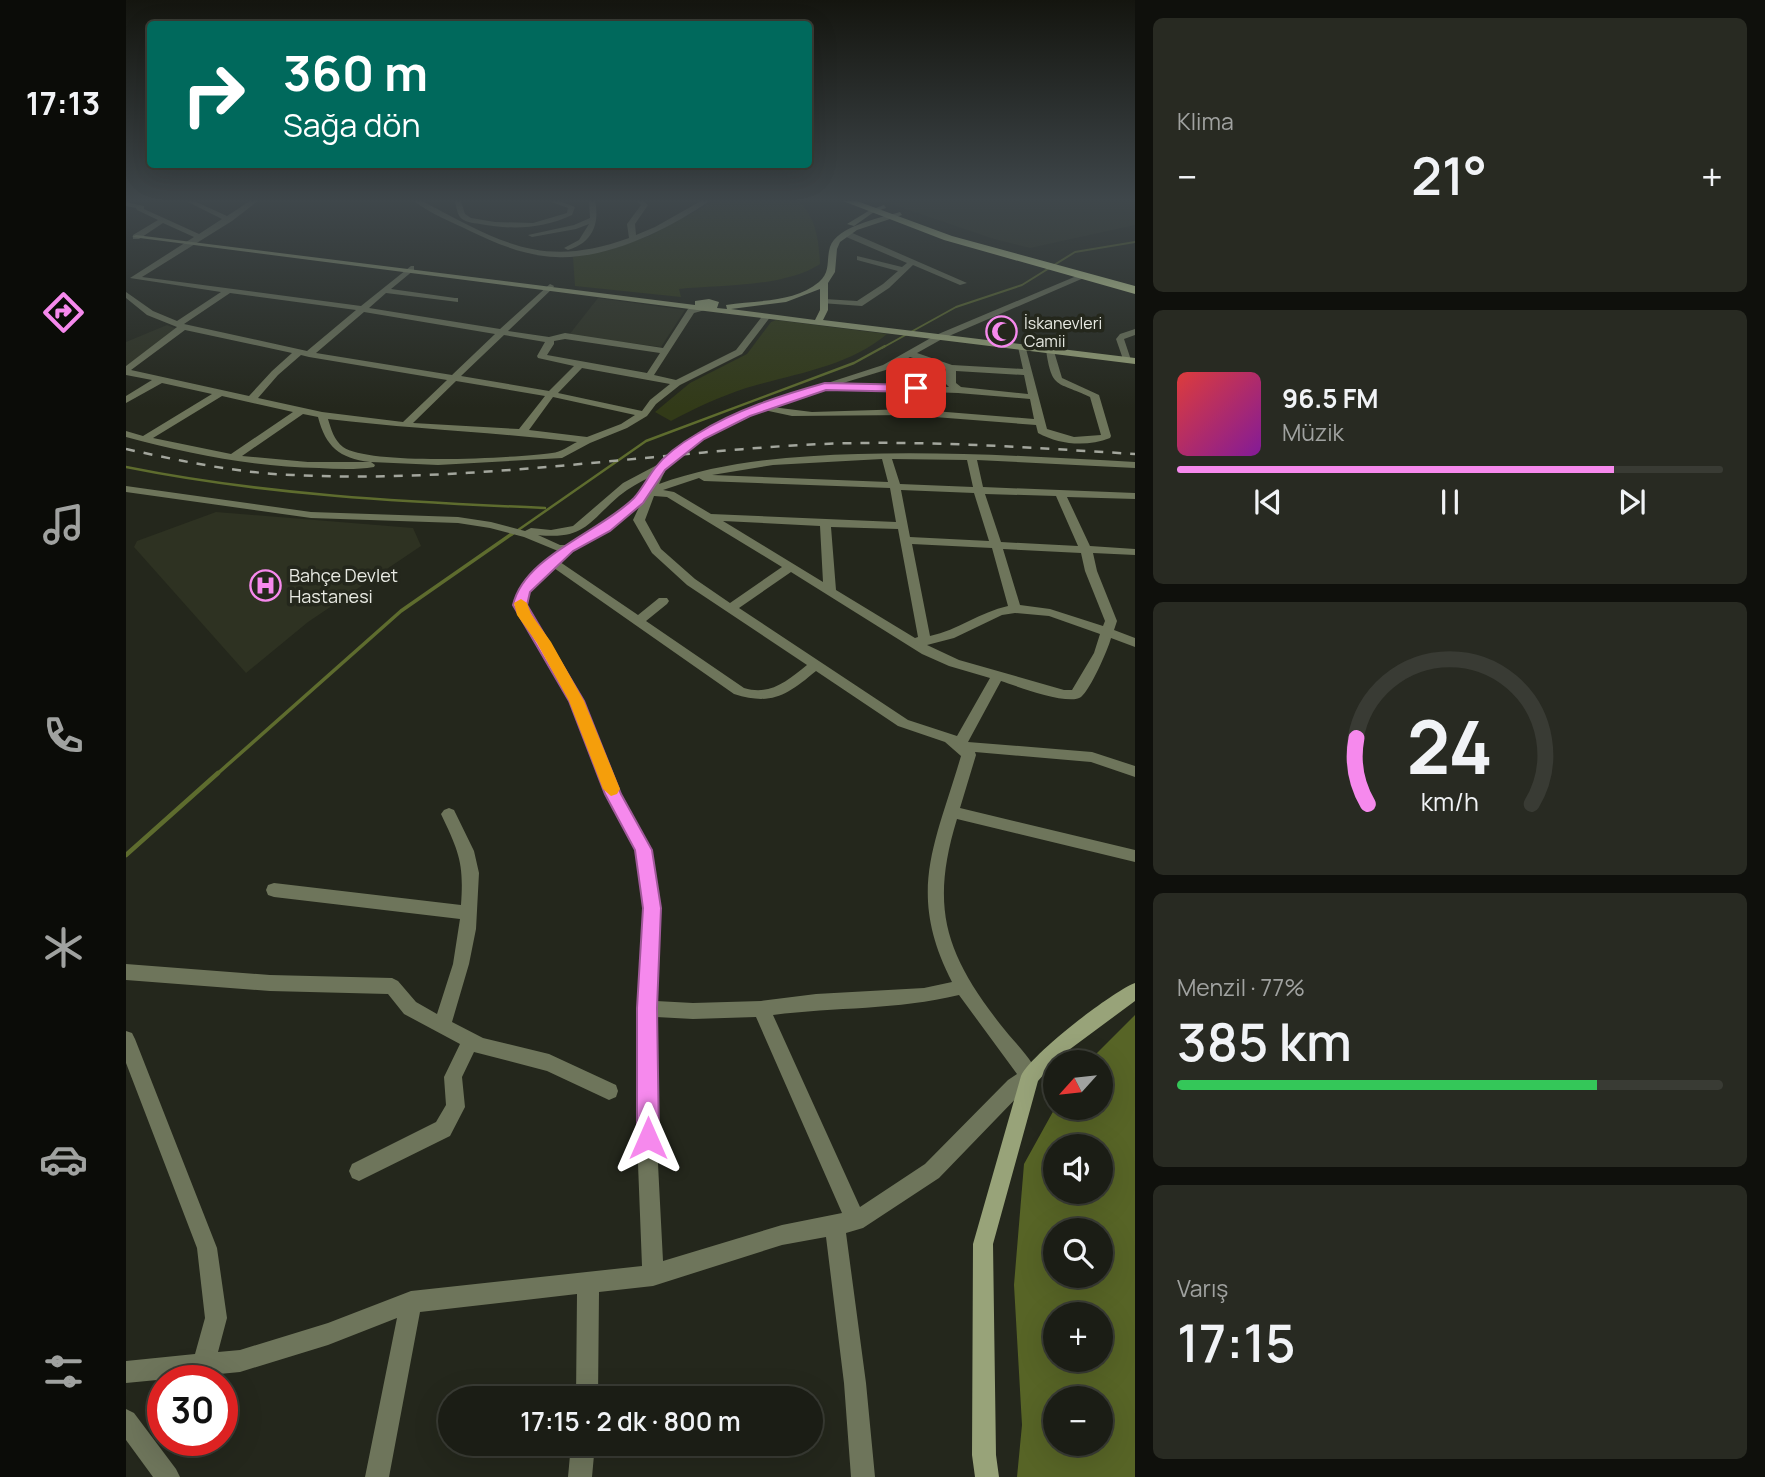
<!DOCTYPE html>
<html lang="tr">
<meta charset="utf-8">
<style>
:root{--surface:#1b1d15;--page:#282a22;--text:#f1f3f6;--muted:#a0a2a0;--line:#393b34;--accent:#f689ed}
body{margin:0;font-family:Manrope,sans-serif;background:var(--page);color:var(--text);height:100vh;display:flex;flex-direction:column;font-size:26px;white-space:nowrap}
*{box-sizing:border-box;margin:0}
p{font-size:23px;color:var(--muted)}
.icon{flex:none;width:38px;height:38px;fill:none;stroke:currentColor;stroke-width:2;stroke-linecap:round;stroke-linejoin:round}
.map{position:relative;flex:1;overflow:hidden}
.sheet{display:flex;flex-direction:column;gap:18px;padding:18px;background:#0f100c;width:630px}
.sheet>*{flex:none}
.guide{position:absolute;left:21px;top:21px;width:665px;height:147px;border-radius:7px;box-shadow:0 7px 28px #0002,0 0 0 2px var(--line);background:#00695c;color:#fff;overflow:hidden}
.needle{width:46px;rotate:243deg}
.fabs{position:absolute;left:917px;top:1050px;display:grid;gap:14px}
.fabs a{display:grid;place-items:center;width:70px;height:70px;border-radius:50%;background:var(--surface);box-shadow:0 7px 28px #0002,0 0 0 2px var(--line);font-size:35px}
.speed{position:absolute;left:21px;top:1365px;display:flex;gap:14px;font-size:35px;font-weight:700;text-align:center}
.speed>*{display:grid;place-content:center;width:91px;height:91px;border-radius:50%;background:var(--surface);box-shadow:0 7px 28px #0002,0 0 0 2px var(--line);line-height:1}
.speed .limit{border:10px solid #d22;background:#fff;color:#111}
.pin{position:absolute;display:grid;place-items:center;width:60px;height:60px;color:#fff;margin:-30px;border-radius:14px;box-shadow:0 4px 10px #0006}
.me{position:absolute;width:77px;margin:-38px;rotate:0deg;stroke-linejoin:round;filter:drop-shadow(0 0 5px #0008)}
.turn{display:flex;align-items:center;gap:24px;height:147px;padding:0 21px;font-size:32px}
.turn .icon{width:91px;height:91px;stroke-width:2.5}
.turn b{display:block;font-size:49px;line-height:60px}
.big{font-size:52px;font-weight:600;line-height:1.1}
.sheet .widget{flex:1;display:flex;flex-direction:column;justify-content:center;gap:10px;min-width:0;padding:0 24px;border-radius:10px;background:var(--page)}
.sheet .dial{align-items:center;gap:0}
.dial svg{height:182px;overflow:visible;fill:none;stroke:var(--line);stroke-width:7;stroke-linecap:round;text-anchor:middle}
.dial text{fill:var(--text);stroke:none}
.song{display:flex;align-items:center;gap:21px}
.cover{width:84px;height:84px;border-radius:10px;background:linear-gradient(135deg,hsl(0 70% 55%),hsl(290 70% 35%))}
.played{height:7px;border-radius:4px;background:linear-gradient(90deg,var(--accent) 80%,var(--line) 80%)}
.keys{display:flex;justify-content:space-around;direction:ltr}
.heat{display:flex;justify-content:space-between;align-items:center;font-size:38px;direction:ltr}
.charge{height:10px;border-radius:5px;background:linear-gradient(90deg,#34c759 77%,var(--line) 0)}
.trip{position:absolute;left:312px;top:1386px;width:385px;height:70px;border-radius:35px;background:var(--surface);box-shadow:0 7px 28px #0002,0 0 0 2px var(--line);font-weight:600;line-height:70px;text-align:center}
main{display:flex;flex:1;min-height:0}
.tabs{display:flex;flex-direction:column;width:126px;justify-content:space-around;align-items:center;background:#0b0c08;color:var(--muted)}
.tabs .icon{width:49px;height:49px}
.tabs .active{color:var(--accent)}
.tabs b{font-size:32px;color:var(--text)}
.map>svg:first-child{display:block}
</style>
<main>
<nav class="tabs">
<b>17:13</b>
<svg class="icon active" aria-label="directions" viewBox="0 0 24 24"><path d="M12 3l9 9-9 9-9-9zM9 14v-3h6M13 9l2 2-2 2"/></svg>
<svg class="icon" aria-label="music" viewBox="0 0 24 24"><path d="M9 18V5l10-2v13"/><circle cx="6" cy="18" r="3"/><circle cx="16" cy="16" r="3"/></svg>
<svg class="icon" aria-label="phone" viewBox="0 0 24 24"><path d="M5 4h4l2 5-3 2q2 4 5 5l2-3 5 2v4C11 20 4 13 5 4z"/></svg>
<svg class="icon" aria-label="climate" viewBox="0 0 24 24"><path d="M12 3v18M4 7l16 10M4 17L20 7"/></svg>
<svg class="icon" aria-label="car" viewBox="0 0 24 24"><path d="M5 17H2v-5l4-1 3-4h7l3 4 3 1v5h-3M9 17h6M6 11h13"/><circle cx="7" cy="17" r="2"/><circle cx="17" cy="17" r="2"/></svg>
<svg class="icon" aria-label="filters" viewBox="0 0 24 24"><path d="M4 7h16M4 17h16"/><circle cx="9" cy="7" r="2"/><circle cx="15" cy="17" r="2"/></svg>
</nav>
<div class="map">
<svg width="1009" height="1477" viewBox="0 0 1009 1477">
<rect width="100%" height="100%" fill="#24271c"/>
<g fill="#2e3222">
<polygon points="756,201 1009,201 1009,225 904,248 868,239"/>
<polygon points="472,298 559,310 535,347 443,335"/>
<polygon points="41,325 51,329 0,366 0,342"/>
<polygon points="90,512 287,528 295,546 182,622 120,673 8,547 11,541"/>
</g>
<g fill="#323a18">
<path d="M589 201H672C690 216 693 241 694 264 660 287 594 285 553 289L555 297 449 286 447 257 483 250 523 236Z"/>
<path d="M650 320 761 334C722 367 667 374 620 388 593 397 569 408 545 421L529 412 564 383 621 354 645 322Z"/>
</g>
<path fill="#576426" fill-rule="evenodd" d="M1009 1015V1477H891L896 1425 888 1285 898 1164 929 1108H975V1062H962ZM929 1146H975V1192H929ZM929 1230H975V1276H929ZM929 1314H975V1360H929ZM975 1398V1444H929V1398Z"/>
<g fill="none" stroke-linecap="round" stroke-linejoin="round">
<polyline stroke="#5e6c2e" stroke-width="2" points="756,348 830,307 896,285 949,252 1009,242"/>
<g stroke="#5e6c2e" stroke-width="2.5">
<path d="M0 467C139 495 278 502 419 508"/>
<polyline points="385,535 520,441 728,363 759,346"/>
</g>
<polyline stroke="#5e6c2e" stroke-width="3.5" points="90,775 275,611 387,533"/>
<polyline stroke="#5e6c2e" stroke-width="4.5" points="0,855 92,773"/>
<g fill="#6e755b" fill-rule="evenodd">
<path d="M60 201H68L101 216 124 201H132L106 221 16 277 235 306 285 266H288V270L265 289 329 298H332V302L260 293 243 308 374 329 424 284 428 286 427 288 382 331 423 337 439 333 537 348 562 309 579 306V310L568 313 528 375 550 380 610 350 638 314 645 316 616 354 554 385 530 404 521 416 501 428 464 443 436 458 312 465 245 462 249 465 248 467C230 470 211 469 193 468 128 467 63 454 0 437V431L17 436 86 394 36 383 0 403V396L26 380 0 375V366L51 327 21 315 0 298V292L27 311 51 321 95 292 4 278 68 237 37 223 13 239H7V235L32 220 11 210 10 208 0 206V202L18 206V209L73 234 96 219ZM104 293 230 310 181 351 58 324ZM238 312 369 334 326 375 190 353ZM59 330 166 353 146 371 123 396 5 370ZM378 335 419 342 411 356 412 358 448 366 423 391 335 376ZM439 339 534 353 521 373 421 355 428 344V341ZM175 355 183 357 321 380 277 422 196 412 132 398 152 375ZM456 368 544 384 524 400 516 411 432 393ZM330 381 419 396 393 429 287 423ZM96 396 167 412 105 454 27 438ZM427 397 509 415 495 424 461 437 403 430ZM177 414 192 417C200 447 213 458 244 462H182L116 456ZM202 419C285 429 368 432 451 442 443 446 435 452 426 453 389 458 245 466 217 447 208 440 205 429 202 419Z"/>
<path d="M288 201H296C373 241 415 270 503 238L501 224 515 205 510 201H517L522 205 509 224 510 235 529 227 575 201H583C544 229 480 260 430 257 400 256 371 244 344 231 326 222 303 213 288 201Z"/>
<path d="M329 201H335L339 214 345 218 369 222 407 223 441 213 442 208 423 201H433L449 207 446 215C416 229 386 230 354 224 347 223 338 222 334 217 331 213 330 205 329 201Z"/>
<path d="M463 201H469C474 224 466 243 442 250L438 248 453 240 463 224 450 229 406 237 402 235 448 225 464 218Z"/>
<polygon points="718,232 724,232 841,283 834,285 787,265 763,288 736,306 695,303 695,299 698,299 731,301 757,284 772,271 731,260 731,256 776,267 781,263 718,236"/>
<path d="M953 275 960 277 816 339 791 353 826 365 897 369 892 347 899 345 921 429 948 437 975 435 964 397C931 381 926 390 920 350L927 348 936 378 973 395 985 436 984 438C961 447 934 445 912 433L910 425 783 415 666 416 638 410 578 439 540 469 533 484C597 461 665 456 732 454 824 451 917 457 1009 462V468L851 460 857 487 1009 493V499L941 497 964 546 1009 549V555L967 553 971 571 991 621 988 630 1009 638V647L985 638C982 650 964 690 955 697 943 706 890 686 875 681L842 742 966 752 1009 766V777L965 762 849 752 850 755 834 808 1009 850V862L831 819C804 907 819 953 874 1024 887 1041 905 1057 913 1076L911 1082 896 1092 813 1178 737 1228 720 1233 740 1383 749 1477H725L718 1383 700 1237 656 1245 527 1286 473 1292 472 1398H450L451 1294 294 1312 263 1477H239L271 1318 202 1345 114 1372 0 1383V1361L69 1354 79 1318 71 1248 0 1063V1031L6 1033 9 1039 91 1248 101 1318 92 1352 114 1350 202 1323 285 1291 516 1266 512 1164V1008L518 908 509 850 480 794 443 700 388 605 393 588 432 551 398 537 364 528 332 523 185 518 0 492V486L185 512 332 517 365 522 399 531 405 528 425 530 447 526 497 483 531 465 570 435 634 405 757 365 810 335ZM784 357 820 369V384L823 387 717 383 763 369ZM830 371 898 375 902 394 835 387 830 383ZM710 386 715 389 832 393 904 399 908 419 783 409 686 412 646 407ZM756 459 762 482 586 475 647 465ZM766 459 841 460 847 487 774 484ZM526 476 522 486 517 487C497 514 469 529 440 545H434L412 535C458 540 462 523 493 496 503 488 514 482 526 476ZM573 478 578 481 764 488 770 522 585 514 548 492 537 490ZM775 490 848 493 863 541 784 537ZM859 494 930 496 952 546 875 542ZM528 496 541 497 656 567 604 603 569 579 535 549 519 520ZM514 505 507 520 526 553 561 585 681 665C661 681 644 696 618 688L520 621 541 604 543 601 541 598H533L512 615 434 562 446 550 484 530ZM597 521 694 526 697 582ZM705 527 772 529 792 637 789 638 710 590ZM786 544 866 548 882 606C854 612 832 630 804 636ZM877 549 955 553 959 571 979 621 977 626 924 609 894 605ZM428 568 608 694C646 706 661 695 690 671L772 726 819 742 835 756C809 845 780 892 826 982L798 988 690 994 635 1001 567 1003 530 1001 534 908 525 850 494 794 457 700 400 605 403 592ZM665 572 796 654 823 666 864 678 831 736 782 720 613 608ZM889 613 923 616 974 634 968 653 946 690H938L833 660 801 645 828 638 876 615ZM833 995 891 1074 882 1080 799 1164 734 1207 647 1015C709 1007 772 1010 833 995ZM530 1017 567 1019 630 1017 716 1213 656 1225 537 1261 532 1164Z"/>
<polygon points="1009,329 1009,335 998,339 1005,360 998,362 990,339 994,334"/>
<path d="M323 808 328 810 348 851 353 873 350 929 343 964 326 1022 357 1038 423 1054 490 1085 492 1091 490 1097 483 1100 421 1071 348 1052 336 1077 339 1107 324 1136 233 1181 226 1178 223 1171 226 1164 310 1122 320 1105 318 1077 334 1044 278 1014 262 994 144 991 0 980V964L144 975 266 978 272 981 290 1002 311 1014 327 964 334 919 148 897 142 895 140 890 142 885 148 883 335 905C338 863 333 852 315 814L318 810Z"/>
<polygon points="0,1409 8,1413 50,1469 54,1477 27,1477 0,1440"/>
<polygon points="445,1444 469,1444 466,1477 442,1477"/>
</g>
<g fill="#98a379" fill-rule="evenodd">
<polygon points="758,205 760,208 748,212 728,226 721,224 744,210"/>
<path d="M774 212 776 215 731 230 714 242 711 249 709 272 702 283V310L697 320 1009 358V364L579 311 6 237 10 235 569 305V301L583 299 593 302 591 308 601 309 600 305C631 300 668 303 693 282 705 272 700 260 704 247 711 226 754 218 774 212ZM694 289V310L689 320 605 309 660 302Z"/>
<path d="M1009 983V1001L932 1058 912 1081 867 1244 870 1455 873 1477H849L846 1455 847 1244 895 1076C904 1055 987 991 1009 983Z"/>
</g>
<polygon fill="#d6e7a5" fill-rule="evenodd" points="717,201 731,201 826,236 1009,286 1009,294 818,240"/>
<path stroke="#a3a69d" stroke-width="2.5" stroke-dasharray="9 9" stroke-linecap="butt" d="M0 449C55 461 111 473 167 475 332 483 495 457 659 446 776 438 893 447 1009 454"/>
</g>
<linearGradient id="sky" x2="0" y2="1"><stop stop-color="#14150f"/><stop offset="0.49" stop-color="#3f474b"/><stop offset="1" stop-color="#3f474b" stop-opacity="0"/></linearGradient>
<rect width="1009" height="408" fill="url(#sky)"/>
<path fill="#f689ed" stroke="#a0599a" stroke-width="2" d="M699 383 790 385 795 388 790 392 700 390 624 416 578 439 539 470 517 503 484 531 447 551 404 592 401 605 458 701 495 794 526 850 535 908 531 1008 533 1138 530 1146 522 1149 514 1146 511 1138V1008L517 908 509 850 479 794 443 701 387 605C398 556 474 532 508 498 516 489 522 477 529 468 539 455 557 442 571 434 609 410 656 395 699 383Z"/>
<polygon fill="#f59e0b" points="395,599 401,603 405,614 425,642 458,701 494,789 491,794 485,796 477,789 443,701 411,643 391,615 388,603"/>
<defs>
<symbol id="mosque-ring" viewBox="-11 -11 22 22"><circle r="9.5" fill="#24271c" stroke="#f689ed" stroke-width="1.5"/><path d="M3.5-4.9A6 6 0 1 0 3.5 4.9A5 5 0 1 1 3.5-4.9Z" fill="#f689ed"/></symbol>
<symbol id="hospital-ring" viewBox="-11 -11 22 22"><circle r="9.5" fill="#24271c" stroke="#f689ed" stroke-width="1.5"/><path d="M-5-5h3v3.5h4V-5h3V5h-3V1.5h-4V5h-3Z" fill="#f689ed"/></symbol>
</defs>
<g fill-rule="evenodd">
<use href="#mosque-ring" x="858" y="314" width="35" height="35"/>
<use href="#hospital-ring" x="122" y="568" width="35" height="35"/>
</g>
<g text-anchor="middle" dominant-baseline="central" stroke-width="7" stroke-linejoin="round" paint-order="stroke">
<g font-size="16" fill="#e8eae3" stroke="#24271c" text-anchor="start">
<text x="898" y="323">İskanevleri<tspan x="898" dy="18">Camii</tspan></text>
</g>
<g font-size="18" fill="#e8eae3" stroke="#24271c" text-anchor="start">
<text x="163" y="575">Bahçe Devlet<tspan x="163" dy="21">Hastanesi</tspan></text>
</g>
</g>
</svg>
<div class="fabs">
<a><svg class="needle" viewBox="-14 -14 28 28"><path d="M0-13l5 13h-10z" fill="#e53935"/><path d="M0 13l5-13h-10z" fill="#a0a2a0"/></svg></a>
<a><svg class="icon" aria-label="sound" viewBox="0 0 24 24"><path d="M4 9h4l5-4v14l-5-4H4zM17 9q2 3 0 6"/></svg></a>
<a><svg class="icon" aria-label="search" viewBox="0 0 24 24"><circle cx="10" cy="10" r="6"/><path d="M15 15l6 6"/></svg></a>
<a>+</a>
<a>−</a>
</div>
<div class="speed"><div class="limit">30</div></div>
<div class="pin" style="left:790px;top:388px;background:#d93025"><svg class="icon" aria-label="arrive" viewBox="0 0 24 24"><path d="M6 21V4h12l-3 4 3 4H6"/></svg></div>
<svg class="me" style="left:522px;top:1138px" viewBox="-20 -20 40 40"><path d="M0-17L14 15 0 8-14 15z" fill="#f689ed" stroke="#fff" stroke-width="4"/></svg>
<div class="trip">17:15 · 2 dk · 800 m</div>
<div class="guide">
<div class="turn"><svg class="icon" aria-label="right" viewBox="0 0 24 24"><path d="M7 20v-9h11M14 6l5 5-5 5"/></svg><div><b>360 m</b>Sağa dön</div></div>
</div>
</div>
<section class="sheet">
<div class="widget"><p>Klima</p>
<div class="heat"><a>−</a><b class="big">21°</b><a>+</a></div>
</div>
<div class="widget">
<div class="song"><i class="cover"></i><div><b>96.5 FM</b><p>Müzik</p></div></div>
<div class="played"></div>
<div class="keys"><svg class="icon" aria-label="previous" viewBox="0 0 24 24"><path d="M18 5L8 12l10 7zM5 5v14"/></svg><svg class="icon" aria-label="pause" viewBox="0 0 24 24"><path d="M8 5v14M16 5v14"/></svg><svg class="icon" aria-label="next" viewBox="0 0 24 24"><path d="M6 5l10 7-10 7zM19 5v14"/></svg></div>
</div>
<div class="widget dial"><svg viewBox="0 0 100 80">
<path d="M14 69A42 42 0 1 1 86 69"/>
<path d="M14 69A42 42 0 0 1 9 40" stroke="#f689ed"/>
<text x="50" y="56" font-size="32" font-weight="700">24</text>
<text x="50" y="72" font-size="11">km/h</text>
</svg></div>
<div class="widget"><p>Menzil · 77%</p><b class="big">385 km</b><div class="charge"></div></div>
<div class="widget"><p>Varış</p><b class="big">17:15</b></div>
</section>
</main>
